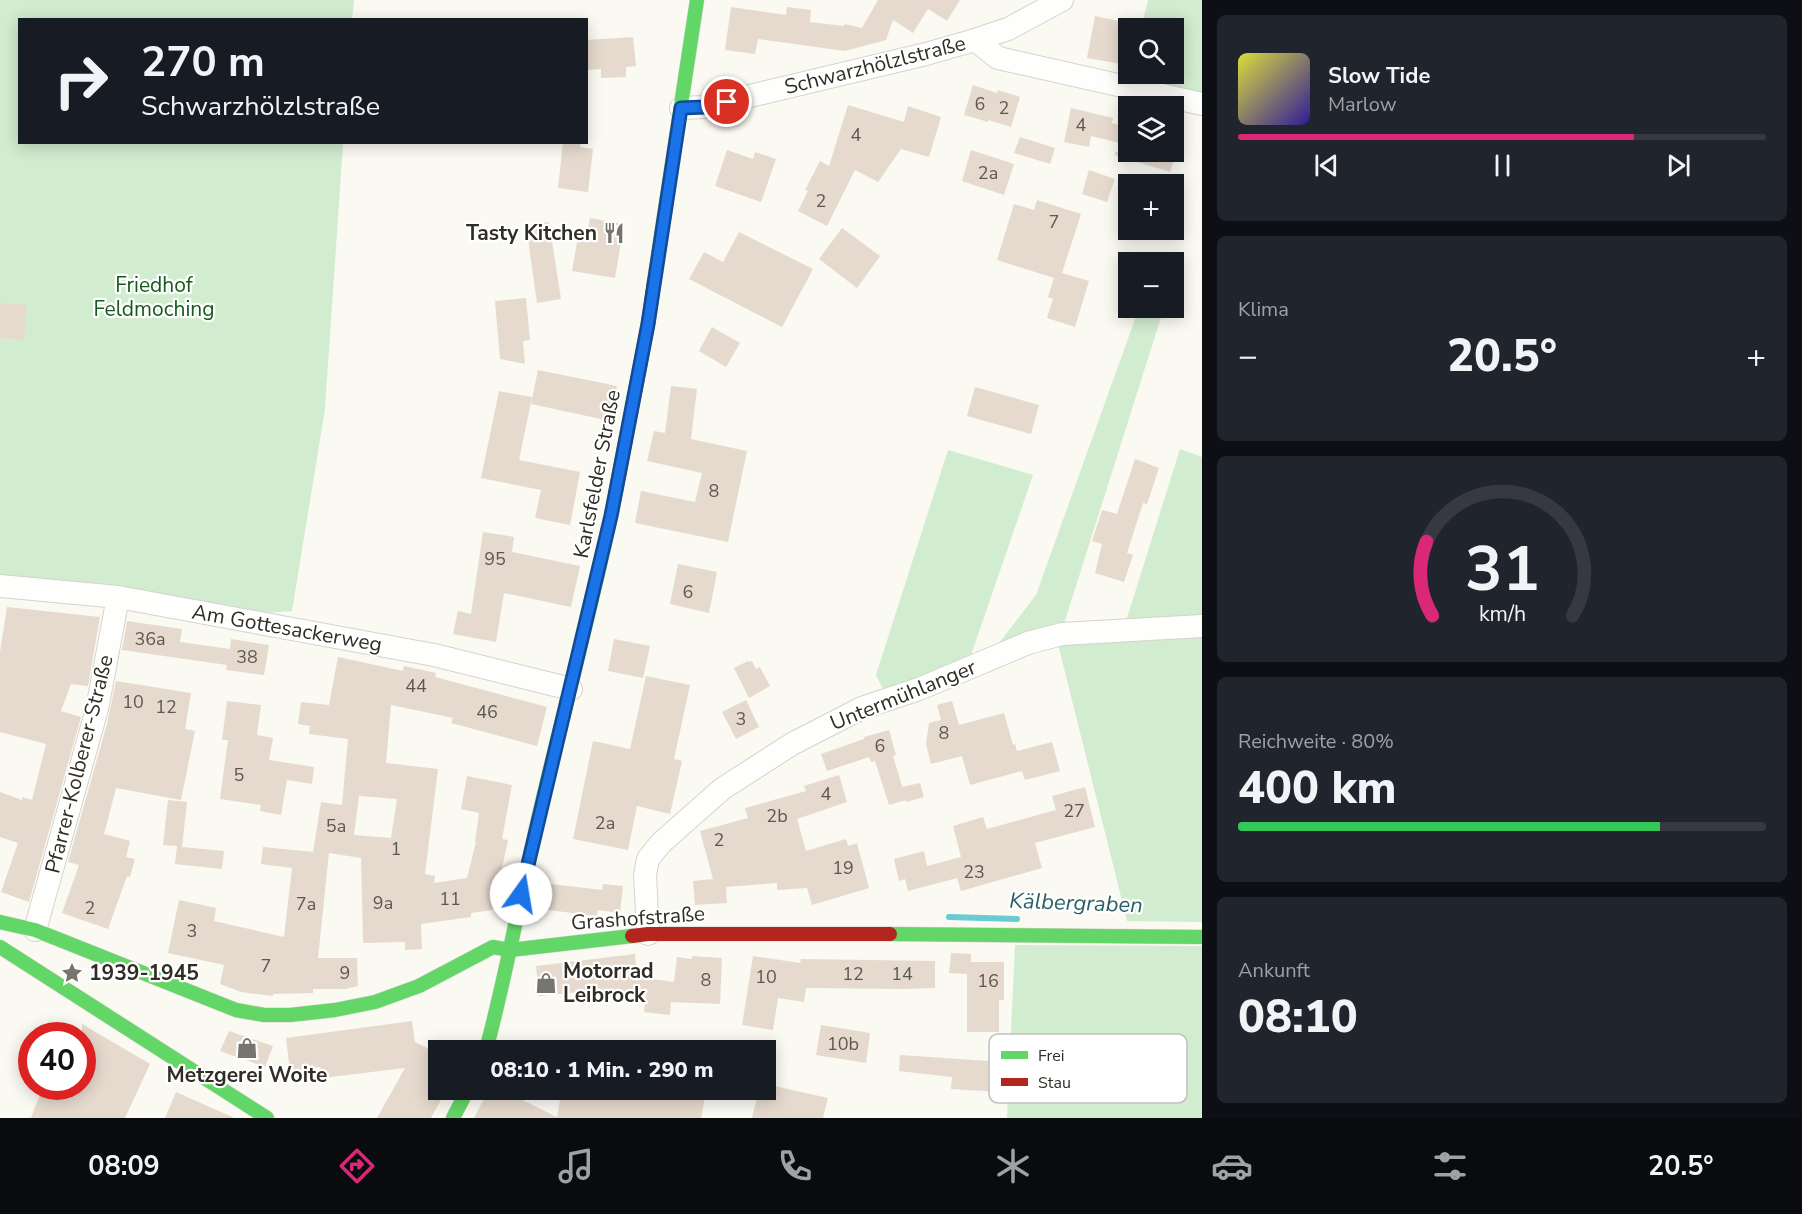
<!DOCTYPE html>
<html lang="de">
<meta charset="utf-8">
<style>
:root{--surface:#171b24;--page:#20242c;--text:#f1f3f6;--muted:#9ea1a6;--line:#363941;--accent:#db2777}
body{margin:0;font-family:"Nunito Sans",sans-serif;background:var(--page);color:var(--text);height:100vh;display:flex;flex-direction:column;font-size:22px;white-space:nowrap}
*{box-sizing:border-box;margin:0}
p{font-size:20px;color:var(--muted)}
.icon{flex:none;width:33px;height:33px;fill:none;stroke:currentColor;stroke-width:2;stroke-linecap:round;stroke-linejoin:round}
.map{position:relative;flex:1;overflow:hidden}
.panel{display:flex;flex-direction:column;gap:15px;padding:15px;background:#0d0f14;width:600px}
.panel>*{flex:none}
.guide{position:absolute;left:18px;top:18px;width:570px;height:126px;border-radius:0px;box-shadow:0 3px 15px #0003;background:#171b24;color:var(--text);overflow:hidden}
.controls{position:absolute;left:1118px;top:18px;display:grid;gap:12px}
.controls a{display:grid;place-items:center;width:66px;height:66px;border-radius:0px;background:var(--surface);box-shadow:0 3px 15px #0003;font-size:30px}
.speed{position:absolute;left:18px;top:1022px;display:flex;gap:12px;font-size:30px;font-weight:700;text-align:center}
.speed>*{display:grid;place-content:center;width:78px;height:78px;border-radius:50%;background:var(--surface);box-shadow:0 3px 15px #0003;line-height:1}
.speed .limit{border:9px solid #d22;background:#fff;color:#111}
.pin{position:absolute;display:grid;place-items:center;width:51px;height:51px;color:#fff;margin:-26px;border:3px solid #fff;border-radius:50%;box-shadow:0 2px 6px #0007}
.me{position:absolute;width:66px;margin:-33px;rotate:13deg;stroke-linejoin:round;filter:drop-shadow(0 0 4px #0008)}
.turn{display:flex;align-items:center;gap:21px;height:126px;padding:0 24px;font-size:27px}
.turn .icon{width:78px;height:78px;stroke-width:2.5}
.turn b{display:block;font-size:42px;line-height:51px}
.big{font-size:45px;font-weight:800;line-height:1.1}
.panel .widget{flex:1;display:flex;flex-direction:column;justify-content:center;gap:9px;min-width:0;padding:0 21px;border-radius:9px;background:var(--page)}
.panel .dial{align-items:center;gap:0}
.dial svg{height:156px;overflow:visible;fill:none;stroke:var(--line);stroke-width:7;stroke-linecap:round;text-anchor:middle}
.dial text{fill:var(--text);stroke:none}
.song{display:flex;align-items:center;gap:18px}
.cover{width:72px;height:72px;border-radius:9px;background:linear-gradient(135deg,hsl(60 70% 55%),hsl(250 70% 35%))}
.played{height:6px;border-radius:3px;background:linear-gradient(90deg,var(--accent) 75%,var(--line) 75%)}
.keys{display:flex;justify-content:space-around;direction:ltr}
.heat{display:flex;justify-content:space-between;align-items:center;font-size:33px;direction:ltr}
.charge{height:9px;border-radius:4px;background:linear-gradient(90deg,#34c759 80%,var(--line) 0)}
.trip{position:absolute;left:428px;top:1040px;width:348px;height:60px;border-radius:0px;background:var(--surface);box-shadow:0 3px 15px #0003;font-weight:800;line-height:60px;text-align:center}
.dock{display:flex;height:96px;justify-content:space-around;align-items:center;background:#090b0e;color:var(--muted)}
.dock .icon{width:42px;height:42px}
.dock .current{color:var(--accent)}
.dock b{font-size:27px;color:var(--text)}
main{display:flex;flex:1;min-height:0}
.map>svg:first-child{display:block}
</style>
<main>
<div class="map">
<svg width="1202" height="1118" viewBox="0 0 1202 1118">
<rect width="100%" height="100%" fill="#faf9f2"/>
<g fill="#d2eccf">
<polygon points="0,0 354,0 352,19 20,20 20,142 343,143 325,409 292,611 266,613 0,579"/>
<polygon points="1148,0 1202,0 1202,94 1129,80 1131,74 1173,74 1173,28 1141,28"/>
<polygon points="1139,308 1164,308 1063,627 996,647 1036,595"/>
<polygon points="1180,449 1202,457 1202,922 1127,921 1058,644 1122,634"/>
<polygon points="948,450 1033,475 970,658 885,693 876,675"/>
<polygon points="1015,945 1202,946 1202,1118 1007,1118"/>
</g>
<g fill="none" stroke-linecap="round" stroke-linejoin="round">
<polyline stroke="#68ccd1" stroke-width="6" points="949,917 1017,919"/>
</g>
<g fill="#e6dace" fill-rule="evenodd">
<polygon points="878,0 960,0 947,21 928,9 913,33 893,20 886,40 845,51 758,39 755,54 725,50 731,7 786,15 787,7 811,10 810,22 844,26 845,24 862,28"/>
<polygon points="1095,16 1129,23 1121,64 1087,58"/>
<polygon points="633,37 636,66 626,67 626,77 601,78 601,69 586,70 586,40"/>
<polygon points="973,85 997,93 998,90 1020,97 1011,127 988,120 988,122 964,115"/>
<polygon points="848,105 904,122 908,106 941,117 929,157 901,149 878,182 855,170 827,226 798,211 808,191 805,190 820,161 829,166"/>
<polygon points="1071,108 1113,118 1112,123 1128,127 1128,145 1091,136 1089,147 1064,142"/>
<polygon points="1020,137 1055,148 1050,164 1014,153"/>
<polygon points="563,142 581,142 580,147 593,149 588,192 558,188"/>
<polygon points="727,150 753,159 755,152 776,159 761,202 715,186"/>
<polygon points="971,150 1014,164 1004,195 962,181"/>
<polygon points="1115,152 1176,152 1170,172 1115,155"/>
<polygon points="1089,170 1115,179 1107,202 1082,194"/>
<polygon points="1037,200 1081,214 1062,273 1089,281 1075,327 1047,318 1053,299 1048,297 1054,278 997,260 1014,204 1034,210"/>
<polygon points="590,218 624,224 615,278 572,271 579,231 587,233"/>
<polygon points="549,222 561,299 537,303 526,225"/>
<polygon points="842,228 880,256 857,288 819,259"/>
<polygon points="739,232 813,269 782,327 689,279 704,252 723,262"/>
<polygon points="526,298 530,340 523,341 525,364 500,359 495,301"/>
<polygon points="0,303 27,305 24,340 0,338"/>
<polygon points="712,327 740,343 726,367 699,351"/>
<polygon points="538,370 617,386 610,421 531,404"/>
<polygon points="671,386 697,389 691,439 747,451 728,542 635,523 641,491 695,502 702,473 647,461 654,431 665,433"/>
<polygon points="975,387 1039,405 1031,434 967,416"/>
<polygon points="499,391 532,397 519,460 580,472 570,525 535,518 541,490 481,478"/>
<polygon points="1135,459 1159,468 1147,504 1143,503 1127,553 1133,555 1124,582 1095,573 1102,544 1092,541 1102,510 1117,514"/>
<polygon points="483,532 514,537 512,552 580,566 571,607 504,593 496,642 453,634 458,611 471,614"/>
<polygon points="678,564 717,572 709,613 670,604"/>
<polygon points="7,607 100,617 88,686 71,684 61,711 81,717 29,902 1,892 18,843 0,837 0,792 22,800 22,797 32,800 46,744 0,732 0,652"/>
<polygon points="127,621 182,629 180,642 230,649 231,639 269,645 264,675 226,670 227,665 122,650"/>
<polygon points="614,639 650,646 643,678 608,671"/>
<path d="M338 657 403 671 404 666 436 673 435 677 547 707 537 746 451 723 453 718 391 705 386 763 438 769 425 874 435 876 434 883 467 878 476 842H475L479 813 461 809 467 776 512 785 502 839 508 840 506 850 492 910 471 913V917L421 924 422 949 405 950V942L363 943 361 858 329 853 318 958H357L358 986 346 989H313V993L273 994V996L241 992 220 984 224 965 168 953 179 900 216 908 214 921 284 937 292 868 261 864 263 847 313 852 321 802 342 805 348 739 309 734 310 726 298 724 301 702 329 705ZM359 796 397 799 391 838 354 835Z"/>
<polygon points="748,661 749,662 752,661 756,669 760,667 770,686 749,698 734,668"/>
<polygon points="646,676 690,685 674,759 682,761 670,814 637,806 628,850 573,839 593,741 630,749"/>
<polygon points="116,681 191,693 185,729 195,731 181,800 116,788 104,834 130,841 126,857 135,859 130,877 127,876 108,929 62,913 79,865 68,862 107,724"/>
<polygon points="746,700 759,727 736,739 722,712"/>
<polygon points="227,701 261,705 257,735 273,738 269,760 314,767 312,784 287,780 281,815 260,811 261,805 220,799 228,740 222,740"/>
<polygon points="952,701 959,725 1004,713 1013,745 1015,744 1017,751 1052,742 1060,771 1025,780 1022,771 970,785 962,756 931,764 926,744 929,723 941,720 937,705"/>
<polygon points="889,730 896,755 893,756 903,789 902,787 920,783 924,797 906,802 906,800 889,805 875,761 871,762 869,757 827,771 821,754 864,739 864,737"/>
<polygon points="839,775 847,802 797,819 806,851 846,839 848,846 857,843 869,888 812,905 807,888 777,890 777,883 726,887 727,903 695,905 693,881 713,879 700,831 748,818 745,808 806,791 804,786"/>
<polygon points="1085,787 1095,827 1035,843 1042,868 961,891 957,878 908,891 905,879 899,881 894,859 924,851 927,866 961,857 953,826 983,817 987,829 1056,810 1052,796"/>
<polygon points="168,800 187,802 182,847 224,851 222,869 175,864 177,846 163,845"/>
<polygon points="551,884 602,890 603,884 623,886 620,913 598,910 597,916 548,910"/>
<polygon points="951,953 971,954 971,962 1004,962 1004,1000 999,1000 999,1032 967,1032 967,974 949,973"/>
<polygon points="635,954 637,977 674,982 677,957 692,959 692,956 722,958 720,1004 671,1002 670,1015 644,1012 646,993 611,997 611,989 539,996 536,966"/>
<polygon points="753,956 800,963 801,959 935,961 935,988 905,989 806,988 804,1002 778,998 773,1030 742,1025"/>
<polygon points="412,1021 415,1042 438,1054 438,1089 447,1089 431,1118 377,1118 405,1068 322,1078 320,1067 290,1071 286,1038"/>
<polygon points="82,1024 150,1064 125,1118 31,1118 43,1086 82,1086"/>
<polygon points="821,1025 870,1033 866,1063 816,1055"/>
<polygon points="229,1031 273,1046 265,1067 220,1051"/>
<polygon points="900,1055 1003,1062 1001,1092 951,1089 952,1077 899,1071"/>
<polygon points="765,1084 828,1098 823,1118 752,1118 759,1089 765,1089"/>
<polygon points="489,1089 500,1089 557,1117 562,1089 696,1089 695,1095 705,1097 701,1118 474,1118"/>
<polygon points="176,1092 230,1116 234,1118 165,1118"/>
</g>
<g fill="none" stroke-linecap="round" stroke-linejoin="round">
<defs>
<g id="street">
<polyline points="975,40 998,58 1202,104"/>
<polyline points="681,108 704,107 926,54 975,40 1008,29 1062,0"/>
<polyline points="0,586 118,597 434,655 571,689"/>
<polyline points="35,930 97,709 118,597"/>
<polyline points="648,934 645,875 648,859 661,843 722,789 792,744 862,708 919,689 1028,643 1062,634 1202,626"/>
</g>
<g id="fast">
<polyline points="654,282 697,0"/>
<polyline points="0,922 35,930 236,1010 264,1015 290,1015 335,1010 375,1002 419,986 493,947 510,950 632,936"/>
<polyline points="890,934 1202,937"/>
<polyline points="0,947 267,1118"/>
<path d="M486 1050C505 980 518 908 534 837 560 721 593 607 616 491"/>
<polyline points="453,1118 468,1089"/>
</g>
<g id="jam">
<polyline points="616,491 648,324 654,282"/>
<polyline points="632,936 648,934 890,934"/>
</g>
</defs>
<use href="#street" stroke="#d4d3cc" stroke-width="24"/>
<use href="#fast" stroke="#d4d3cc" stroke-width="15"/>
<use href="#jam" stroke="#d4d3cc" stroke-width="15"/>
<use href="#street" stroke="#fefefd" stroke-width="22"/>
<use href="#fast" stroke="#63d668" stroke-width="14"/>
<use href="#jam" stroke="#b3261e" stroke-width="14"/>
</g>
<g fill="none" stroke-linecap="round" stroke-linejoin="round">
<defs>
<polyline id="route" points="521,894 611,516 648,324 681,108 705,107 727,102"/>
</defs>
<use href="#route" stroke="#114b97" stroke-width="15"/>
<use href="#route" stroke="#1a73e8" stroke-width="10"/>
</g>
<defs>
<symbol id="restaurant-bare" viewBox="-9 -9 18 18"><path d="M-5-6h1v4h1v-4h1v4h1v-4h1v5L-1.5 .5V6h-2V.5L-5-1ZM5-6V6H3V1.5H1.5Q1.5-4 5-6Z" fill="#76746d" stroke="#fff" stroke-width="2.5" paint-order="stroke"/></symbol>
<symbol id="sight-bare" viewBox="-9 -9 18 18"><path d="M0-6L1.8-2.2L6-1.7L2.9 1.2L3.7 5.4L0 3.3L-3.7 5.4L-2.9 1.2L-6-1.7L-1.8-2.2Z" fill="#76746d" stroke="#fff" stroke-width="2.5" paint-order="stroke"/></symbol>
<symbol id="shop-bare" viewBox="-9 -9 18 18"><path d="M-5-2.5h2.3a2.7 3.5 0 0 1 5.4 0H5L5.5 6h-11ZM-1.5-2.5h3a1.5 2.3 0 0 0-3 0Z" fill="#76746d" stroke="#fff" stroke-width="2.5" paint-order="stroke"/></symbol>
</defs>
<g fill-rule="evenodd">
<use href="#restaurant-bare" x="599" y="218" width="30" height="30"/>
<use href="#sight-bare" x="57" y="958" width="30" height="30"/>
<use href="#shop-bare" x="531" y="968" width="30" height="30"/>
<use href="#shop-bare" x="232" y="1033" width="30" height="30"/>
</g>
<g text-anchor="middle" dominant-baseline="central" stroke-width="4.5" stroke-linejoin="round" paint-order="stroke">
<g font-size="18" fill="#5d584f">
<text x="980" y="104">6</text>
<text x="1004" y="108">2</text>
<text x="1081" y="125">4</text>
<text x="856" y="135">4</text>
<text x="988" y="173">2a</text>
<text x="821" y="201">2</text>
<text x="1054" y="222">7</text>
<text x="714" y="491">8</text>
<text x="495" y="559">95</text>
<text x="688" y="592">6</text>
<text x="150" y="639">36a</text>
<text x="247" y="657">38</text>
<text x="416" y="686">44</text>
<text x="133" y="702">10</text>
<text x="166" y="707">12</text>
<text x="487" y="712">46</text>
<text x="741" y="719">3</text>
<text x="944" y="733">8</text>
<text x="880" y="746">6</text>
<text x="239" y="775">5</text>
<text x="826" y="794">4</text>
<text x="1074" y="811">27</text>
<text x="777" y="816">2b</text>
<text x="605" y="823">2a</text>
<text x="336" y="826">5a</text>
<text x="719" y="840">2</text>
<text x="396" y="849">1</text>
<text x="843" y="868">19</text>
<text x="974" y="872">23</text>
<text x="450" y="899">11</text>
<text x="383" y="903">9a</text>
<text x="306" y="904">7a</text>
<text x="90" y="908">2</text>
<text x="192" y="931">3</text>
<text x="266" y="966">7</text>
<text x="345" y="973">9</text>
<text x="853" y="974">12</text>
<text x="902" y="974">14</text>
<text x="766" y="977">10</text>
<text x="706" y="980">8</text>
<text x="988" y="981">16</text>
<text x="843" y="1044">10b</text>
</g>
<g font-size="21" fill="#2f2d25" stroke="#fff">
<text transform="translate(875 65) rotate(-14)">Schwarzhölzlstraße</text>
<text transform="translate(597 474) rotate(-79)">Karlsfelder Straße</text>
<text transform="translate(287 628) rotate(10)">Am Gottesackerweg</text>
<text transform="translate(903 695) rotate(-22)">Untermühlanger</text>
<text transform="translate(79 764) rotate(-76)">Pfarrer-Kolberer-Straße</text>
<text transform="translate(638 918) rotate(-4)">Grashofstraße</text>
</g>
<g font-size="21" font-weight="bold" fill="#2f2d25" stroke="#fff" text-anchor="start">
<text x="597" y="233" text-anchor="end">Tasty Kitchen</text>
<text x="563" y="971">Motorrad<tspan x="563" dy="24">Leibrock</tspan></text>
<text x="89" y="973">1939-1945</text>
<text x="247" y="1075" text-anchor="middle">Metzgerei Woite</text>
</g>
<g font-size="21" fill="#165a1d" stroke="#fff">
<text x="154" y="285">Friedhof<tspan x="154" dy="24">Feldmoching</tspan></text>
</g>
<g font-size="22" font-style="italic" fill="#2a6065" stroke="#fff">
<text transform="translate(1076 903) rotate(2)">Kälbergraben</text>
</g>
</g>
<rect x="989" y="1034" width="198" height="69" rx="9" fill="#fff" stroke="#c1c0be" stroke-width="1.5"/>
<rect x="1001" y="1051" width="27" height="8" fill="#63d668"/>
<rect x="1001" y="1078" width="27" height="8" fill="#b3261e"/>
<g font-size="16" fill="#2f2d25">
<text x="1038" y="1061">Frei</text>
<text x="1038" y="1088">Stau</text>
</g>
</svg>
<div class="controls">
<a><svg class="icon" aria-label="search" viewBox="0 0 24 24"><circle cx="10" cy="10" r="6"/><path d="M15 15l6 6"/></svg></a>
<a><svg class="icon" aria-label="layers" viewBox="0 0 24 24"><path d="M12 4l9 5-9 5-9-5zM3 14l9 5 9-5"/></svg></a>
<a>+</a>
<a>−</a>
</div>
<div class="speed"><div class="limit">40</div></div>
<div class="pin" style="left:727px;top:102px;background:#d93025"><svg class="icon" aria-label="arrive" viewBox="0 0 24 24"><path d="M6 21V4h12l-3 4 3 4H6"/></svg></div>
<svg class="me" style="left:521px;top:894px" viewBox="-20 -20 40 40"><circle r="19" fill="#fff"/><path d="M0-13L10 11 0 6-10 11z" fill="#1a73e8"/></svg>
<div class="trip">08:10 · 1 Min. · 290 m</div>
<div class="guide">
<div class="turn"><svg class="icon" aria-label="right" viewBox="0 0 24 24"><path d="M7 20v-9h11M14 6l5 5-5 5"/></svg><div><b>270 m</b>Schwarzhölzlstraße</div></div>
</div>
</div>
<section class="panel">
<div class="widget">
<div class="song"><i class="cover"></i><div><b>Slow Tide</b><p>Marlow</p></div></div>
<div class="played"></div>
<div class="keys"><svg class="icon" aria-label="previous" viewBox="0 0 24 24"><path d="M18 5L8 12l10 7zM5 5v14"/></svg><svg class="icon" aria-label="pause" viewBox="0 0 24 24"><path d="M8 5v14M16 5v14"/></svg><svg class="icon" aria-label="next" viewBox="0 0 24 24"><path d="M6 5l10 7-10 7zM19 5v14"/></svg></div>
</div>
<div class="widget"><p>Klima</p>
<div class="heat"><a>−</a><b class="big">20.5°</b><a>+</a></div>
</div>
<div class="widget dial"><svg viewBox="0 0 100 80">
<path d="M14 69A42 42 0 1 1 86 69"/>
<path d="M14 69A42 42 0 0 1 11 31" stroke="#db2777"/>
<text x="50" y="56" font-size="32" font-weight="700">31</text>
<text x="50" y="72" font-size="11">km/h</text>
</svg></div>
<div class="widget"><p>Reichweite · 80%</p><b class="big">400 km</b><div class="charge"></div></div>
<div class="widget"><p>Ankunft</p><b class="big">08:10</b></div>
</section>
</main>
<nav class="dock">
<b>08:09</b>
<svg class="icon current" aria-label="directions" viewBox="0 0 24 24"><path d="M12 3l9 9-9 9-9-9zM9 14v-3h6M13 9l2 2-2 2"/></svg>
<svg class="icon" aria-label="music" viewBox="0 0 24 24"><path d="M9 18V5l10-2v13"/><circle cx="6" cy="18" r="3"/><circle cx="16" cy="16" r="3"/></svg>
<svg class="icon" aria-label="phone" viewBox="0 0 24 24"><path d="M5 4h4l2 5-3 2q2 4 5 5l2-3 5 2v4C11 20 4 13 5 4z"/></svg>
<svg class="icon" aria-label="climate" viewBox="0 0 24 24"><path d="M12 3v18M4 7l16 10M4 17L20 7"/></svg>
<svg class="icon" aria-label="car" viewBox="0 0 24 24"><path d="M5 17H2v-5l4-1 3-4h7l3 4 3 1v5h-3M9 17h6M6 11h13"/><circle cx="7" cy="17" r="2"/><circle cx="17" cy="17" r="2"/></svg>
<svg class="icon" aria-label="filters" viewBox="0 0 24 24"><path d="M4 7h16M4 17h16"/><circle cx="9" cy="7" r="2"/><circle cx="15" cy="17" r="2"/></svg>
<b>20.5°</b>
</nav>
